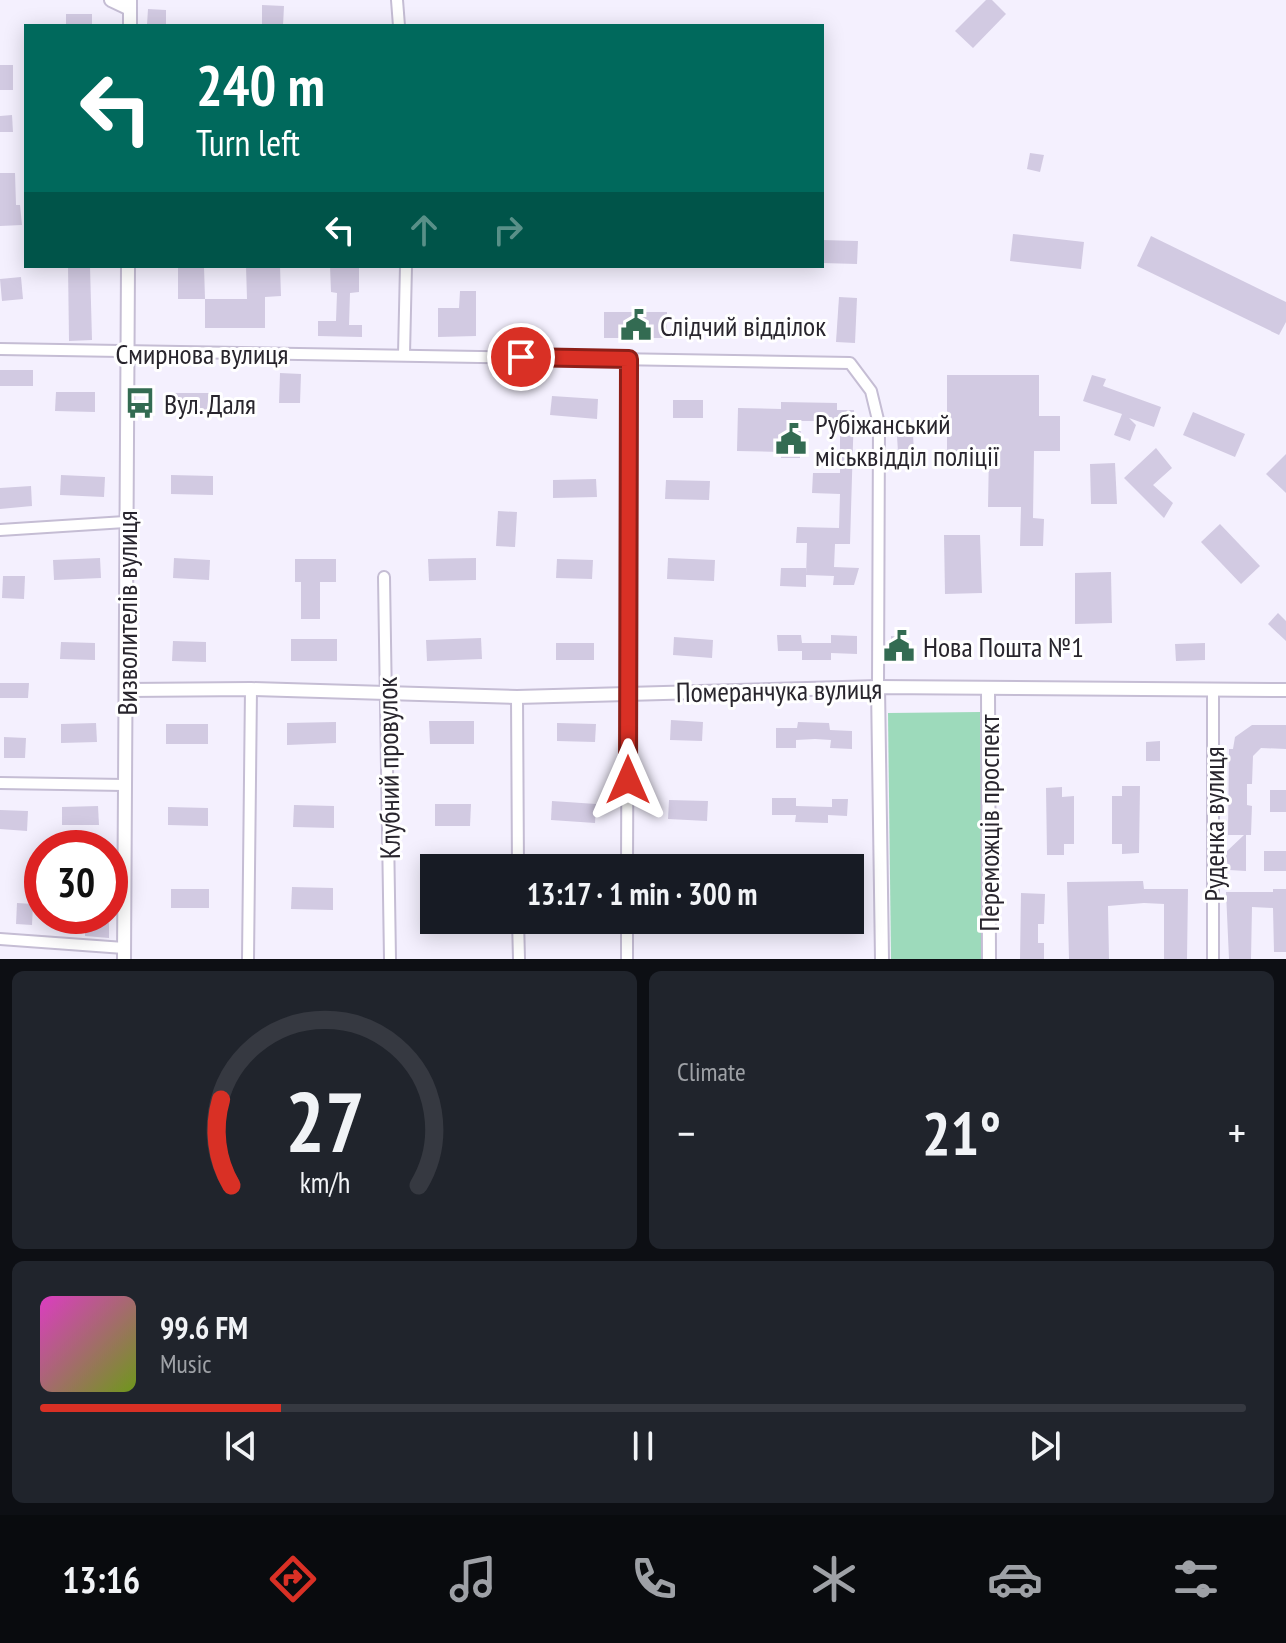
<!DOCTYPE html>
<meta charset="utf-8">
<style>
:root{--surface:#171b24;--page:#20242c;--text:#f1f3f6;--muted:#9ea1a6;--line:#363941;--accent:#d93025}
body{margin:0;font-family:"PT Sans Narrow",sans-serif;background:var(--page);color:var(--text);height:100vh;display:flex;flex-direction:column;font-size:30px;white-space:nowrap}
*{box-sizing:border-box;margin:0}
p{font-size:26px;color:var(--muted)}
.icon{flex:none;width:44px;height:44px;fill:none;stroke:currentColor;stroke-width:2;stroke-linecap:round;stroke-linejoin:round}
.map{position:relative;height:959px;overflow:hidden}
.sheet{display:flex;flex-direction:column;gap:12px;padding:12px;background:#0d0f14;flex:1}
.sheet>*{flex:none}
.top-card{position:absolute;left:24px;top:24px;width:800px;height:244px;border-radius:0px;box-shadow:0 4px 20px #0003;background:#00695c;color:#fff;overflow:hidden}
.speed{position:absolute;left:24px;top:830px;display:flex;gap:16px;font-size:40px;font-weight:700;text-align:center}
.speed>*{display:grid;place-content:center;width:104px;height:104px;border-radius:50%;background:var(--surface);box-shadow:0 4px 20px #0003;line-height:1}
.speed .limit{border:12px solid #d22;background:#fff;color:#111}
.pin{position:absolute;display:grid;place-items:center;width:68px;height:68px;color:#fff;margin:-34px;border:4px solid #fff;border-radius:50%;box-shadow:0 2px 8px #0007}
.me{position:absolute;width:88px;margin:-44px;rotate:0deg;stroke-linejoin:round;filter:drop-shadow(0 0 6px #0008)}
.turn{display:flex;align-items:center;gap:28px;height:168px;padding:0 40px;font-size:36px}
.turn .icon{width:104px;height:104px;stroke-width:2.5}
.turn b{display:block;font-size:56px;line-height:68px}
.lanes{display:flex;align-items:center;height:76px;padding:0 40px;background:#0003;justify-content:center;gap:40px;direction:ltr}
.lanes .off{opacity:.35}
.big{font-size:60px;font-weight:600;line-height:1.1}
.sheet .widget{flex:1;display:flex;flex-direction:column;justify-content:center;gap:12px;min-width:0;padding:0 28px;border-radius:12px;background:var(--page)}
.sheet .dial{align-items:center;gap:0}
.dial svg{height:208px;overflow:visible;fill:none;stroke:var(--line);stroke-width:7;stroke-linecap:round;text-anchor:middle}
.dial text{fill:var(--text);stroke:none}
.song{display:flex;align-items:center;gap:24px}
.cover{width:96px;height:96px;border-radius:12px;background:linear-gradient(135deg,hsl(310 70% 55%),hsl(80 70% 35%))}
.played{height:8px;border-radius:4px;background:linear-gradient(90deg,var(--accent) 20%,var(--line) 20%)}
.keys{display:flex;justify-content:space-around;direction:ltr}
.heat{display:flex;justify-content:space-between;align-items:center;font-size:44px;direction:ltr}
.sheet .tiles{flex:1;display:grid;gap:12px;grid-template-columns:1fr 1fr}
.widget:last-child{grid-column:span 2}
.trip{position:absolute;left:420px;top:854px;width:444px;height:80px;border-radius:0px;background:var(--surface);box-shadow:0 4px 20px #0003;font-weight:600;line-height:80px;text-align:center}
.tabs{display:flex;height:128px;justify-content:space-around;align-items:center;background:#090b0e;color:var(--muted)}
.tabs .icon{width:56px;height:56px}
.tabs .on{color:var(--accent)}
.tabs b{font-size:36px;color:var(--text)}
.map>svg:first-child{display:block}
</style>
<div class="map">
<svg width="1286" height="959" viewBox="0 0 1286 959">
<rect width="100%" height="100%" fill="#f4f0fe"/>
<polygon fill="#9ddabb" points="980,712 983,959 891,959 888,713"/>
<g fill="#d2cae2">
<polygon points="986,0 992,0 1006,14 973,48 955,31"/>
<polygon points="262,5 284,6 283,26 262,26"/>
<polygon points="148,9 166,10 166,26 147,25"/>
<rect x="66" y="14" width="26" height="12"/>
<rect x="0" y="65" width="13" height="25"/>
<polygon points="12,115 13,132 0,132 0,116"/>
<polygon points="1030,153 1044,155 1040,172 1027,169"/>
<polygon points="0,173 15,173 16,205 20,205 22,225 0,226"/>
<polygon points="1013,234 1084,242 1081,269 1010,261"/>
<polygon points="1151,236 1286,302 1286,322 1279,335 1137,266"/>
<polygon points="822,240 858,241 857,264 822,263"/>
<polygon points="68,266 90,266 92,340 69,341"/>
<polygon points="178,266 204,266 205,299 178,299"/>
<polygon points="246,266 280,266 281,296 265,297 265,328 205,328 205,299 247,299"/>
<polygon points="330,266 359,266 359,292 350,293 349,325 362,325 362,337 318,336 318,321 336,321 337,293 331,292"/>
<polygon points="21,277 23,299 2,301 0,279"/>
<polygon points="460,291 476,291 476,336 438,337 438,308 459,308"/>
<polygon points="839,297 857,298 855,343 836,342"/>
<rect x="604" y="312" width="63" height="26"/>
<rect x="0" y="370" width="33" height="16"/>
<polygon points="280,373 301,374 300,403 279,403"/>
<polygon points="947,375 1039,375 1039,416 1060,416 1060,451 1034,451 1033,518 1044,519 1043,546 1020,546 1021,507 988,507 989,452 947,452"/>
<polygon points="1092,375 1106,379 1103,386 1161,407 1154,427 1129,418 1136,425 1130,441 1114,435 1122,414 1083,401"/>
<polygon points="56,392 95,392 95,412 55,411"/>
<polygon points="174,393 209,393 208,412 174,411"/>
<polygon points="552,396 598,399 597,419 550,415"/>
<rect x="673" y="400" width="30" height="18"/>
<polygon points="781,402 837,403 837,410 854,410 850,544 835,544 834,567 859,568 854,585 833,585 834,576 806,575 807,543 796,543 797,527 839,528 840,494 812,493 813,473 840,473 840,421 801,421 800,458 781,458 781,452 737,451 738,408 781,409"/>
<polygon points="1193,412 1245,434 1235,457 1183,435"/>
<polygon points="913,435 914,451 898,452 897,436"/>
<polygon points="1156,448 1172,468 1153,485 1173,503 1164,518 1124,478"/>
<polygon points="1286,454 1286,493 1266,474"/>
<polygon points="1115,463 1117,504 1091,504 1090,464"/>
<polygon points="61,475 105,477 104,497 60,495"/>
<polygon points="171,475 213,476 213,495 171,494"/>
<polygon points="596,479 597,497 553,498 553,480"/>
<polygon points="666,480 710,481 709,500 665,499"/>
<polygon points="31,486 32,506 0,509 0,488"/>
<polygon points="498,511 517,512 515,547 496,546"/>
<polygon points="1220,524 1260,566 1241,584 1201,542"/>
<polygon points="944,535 980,535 982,593 945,594"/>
<polygon points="100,558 101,578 54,580 53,560"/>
<polygon points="174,558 210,560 209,580 173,578"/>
<polygon points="476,558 476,580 429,581 428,559"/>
<polygon points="668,558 715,560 714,581 667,579"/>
<polygon points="295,559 336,559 336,582 320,582 320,619 301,619 301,582 295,582"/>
<polygon points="557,559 593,560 592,579 556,578"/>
<polygon points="781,568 806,568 806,587 780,586"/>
<polygon points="1111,572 1112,623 1075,624 1075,573"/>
<polygon points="3,576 25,576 24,599 2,598"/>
<polygon points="1278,613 1286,621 1286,641 1268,624"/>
<polygon points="777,635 801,635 802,643 831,643 831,635 857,636 857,654 831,653 831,660 802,660 802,651 778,651"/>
<polygon points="891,636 903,637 903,655 891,654"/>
<polygon points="674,637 713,640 712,658 673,655"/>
<polygon points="481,638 482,659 427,661 426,640"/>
<rect x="291" y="639" width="46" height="22"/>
<polygon points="173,641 206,642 206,662 172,661"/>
<polygon points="61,642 95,643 95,660 60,659"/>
<rect x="556" y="643" width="38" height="17"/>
<polygon points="1205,643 1205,660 1176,661 1175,644"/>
<polygon points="0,683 29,683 28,698 0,698"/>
<polygon points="671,720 703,722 702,741 670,740"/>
<polygon points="429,721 474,721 474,744 430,744"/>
<polygon points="336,722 336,743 287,745 287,723"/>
<polygon points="798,722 829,723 830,730 852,731 852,749 830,748 831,740 815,739 796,740 796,748 776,748 776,728 797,728"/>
<polygon points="96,723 97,742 61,743 61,724"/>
<polygon points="557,723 596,724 595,742 557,741"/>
<rect x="166" y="724" width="42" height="20"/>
<polygon points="1252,725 1286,725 1286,749 1261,748 1253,756 1252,784 1247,784 1247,805 1252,806 1251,835 1246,835 1246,871 1229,870 1225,853 1244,835 1228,835 1229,749 1233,749 1235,737"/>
<polygon points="4,737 26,738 25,758 4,758"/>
<polygon points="1160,741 1160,761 1146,761 1146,742"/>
<polygon points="1122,786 1140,786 1139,853 1122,854 1122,844 1112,844 1112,796 1122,796"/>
<polygon points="1062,787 1062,797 1074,796 1074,844 1064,844 1064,855 1047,855 1046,788"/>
<rect x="1270" y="790" width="16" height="22"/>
<polygon points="772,798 796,798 796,806 832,807 832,799 848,799 847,816 828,815 828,823 795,822 796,815 772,815"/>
<polygon points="669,800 708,801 707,821 668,819"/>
<polygon points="552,801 596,804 595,823 551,820"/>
<polygon points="435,804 471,804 470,826 435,826"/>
<polygon points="294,805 334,806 334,828 293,827"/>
<polygon points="98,806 99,825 62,825 62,807"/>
<polygon points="168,807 208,808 208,826 168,825"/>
<polygon points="0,810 28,811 27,831 0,829"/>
<rect x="1264" y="851" width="22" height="20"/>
<polygon points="1143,881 1144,889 1188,889 1187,959 1164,959 1164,904 1144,903 1108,906 1109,959 1069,959 1067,882"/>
<polygon points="292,887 333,888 333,910 291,909"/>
<rect x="171" y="889" width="38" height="19"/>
<polygon points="1273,889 1286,889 1286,952 1274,952 1273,908 1252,907 1251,959 1229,959 1226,892 1273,892"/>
<polygon points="1021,893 1045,894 1044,924 1038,924 1038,943 1044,943 1044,959 1020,959"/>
<polygon points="17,903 33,904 32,925 16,924"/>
<polygon points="85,922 109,923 109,938 85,936"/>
</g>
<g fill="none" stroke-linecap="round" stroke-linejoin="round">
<defs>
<g id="minor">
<polyline points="397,0 399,26"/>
<polyline points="0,349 850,363 871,391 879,424 878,687"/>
<polyline points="404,354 406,266"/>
<polyline points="0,530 125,522"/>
<polyline points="384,577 390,959"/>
<polyline points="1213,689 1213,959"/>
<polyline points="517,697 518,868"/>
<polyline points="0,783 124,785"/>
<polyline points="627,868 629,359"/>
<polyline points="518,920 519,959"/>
<polyline points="0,939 124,948"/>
<polyline points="248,959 251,689"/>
<polyline points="627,959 627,920"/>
</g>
<g id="tertiary">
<polyline points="111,0 130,9"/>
<polyline points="130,26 130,0"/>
<polyline points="878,687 882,959"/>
<polyline points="988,688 989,959"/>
<polyline points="128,690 251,689 517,697 878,687 1286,690"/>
<polyline points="124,959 128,266"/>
</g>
</defs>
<use href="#minor" stroke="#c5bdd4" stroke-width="14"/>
<use href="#tertiary" stroke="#c5bdd4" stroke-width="16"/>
<use href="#minor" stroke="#fff" stroke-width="10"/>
<use href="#tertiary" stroke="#fff" stroke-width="12"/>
</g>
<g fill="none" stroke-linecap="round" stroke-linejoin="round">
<defs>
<polyline id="route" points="521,357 629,359 628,780"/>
</defs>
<use href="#route" stroke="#8d1f18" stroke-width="20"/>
<use href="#route" stroke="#d93025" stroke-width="14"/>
</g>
<defs>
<symbol id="civic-bare" viewBox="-9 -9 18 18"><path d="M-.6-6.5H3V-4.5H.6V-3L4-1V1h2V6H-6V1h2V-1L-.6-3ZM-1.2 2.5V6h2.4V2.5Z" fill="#336b52" stroke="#fff" stroke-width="2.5" paint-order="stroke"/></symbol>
<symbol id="bus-bare" viewBox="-9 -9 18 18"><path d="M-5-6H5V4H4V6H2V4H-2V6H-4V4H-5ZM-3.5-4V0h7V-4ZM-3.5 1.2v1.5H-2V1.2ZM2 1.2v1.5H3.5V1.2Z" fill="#336b52" stroke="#fff" stroke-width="2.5" paint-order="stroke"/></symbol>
</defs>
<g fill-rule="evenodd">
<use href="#civic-bare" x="614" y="303" width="44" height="44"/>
<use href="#bus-bare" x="118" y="381" width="44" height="44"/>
<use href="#civic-bare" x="769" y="417" width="44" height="44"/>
<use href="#civic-bare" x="877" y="624" width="44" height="44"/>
</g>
<g text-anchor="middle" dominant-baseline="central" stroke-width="6" stroke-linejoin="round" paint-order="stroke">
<g font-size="28" fill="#28252d" stroke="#fff" text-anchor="start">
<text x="660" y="325">Слідчий відділок</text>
<text x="164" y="403">Вул. Даля</text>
<text x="815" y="423">Рубіжанський<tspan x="815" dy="32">міськвідділ поліції</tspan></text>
<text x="923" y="646">Нова Пошта №1</text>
</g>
<g font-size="28" fill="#28252d" stroke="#fff">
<text x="202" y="353">Смирнова вулиця</text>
<text transform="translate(126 613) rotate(-90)">Визволителів вулиця</text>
<text transform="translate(779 690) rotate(-1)">Померанчука вулиця</text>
<text transform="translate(388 768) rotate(-91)">Клубний провулок</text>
<text transform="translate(988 823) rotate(-90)">Переможців проспект</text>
<text transform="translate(1213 824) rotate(-90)">Руденка вулиця</text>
</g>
</g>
</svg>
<div class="speed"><div class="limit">30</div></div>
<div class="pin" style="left:521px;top:357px;background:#d93025"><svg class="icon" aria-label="arrive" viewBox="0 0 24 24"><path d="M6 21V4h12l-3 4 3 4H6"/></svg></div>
<svg class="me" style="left:628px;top:780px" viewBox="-20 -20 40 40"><path d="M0-17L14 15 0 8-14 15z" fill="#d93025" stroke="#fff" stroke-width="4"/></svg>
<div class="trip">13:17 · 1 min · 300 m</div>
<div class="top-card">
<div class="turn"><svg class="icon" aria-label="left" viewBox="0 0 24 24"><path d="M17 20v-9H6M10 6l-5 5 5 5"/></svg><div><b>240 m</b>Turn left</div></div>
<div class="lanes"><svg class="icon" aria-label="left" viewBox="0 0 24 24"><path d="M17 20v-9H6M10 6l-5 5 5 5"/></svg><svg class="icon off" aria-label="ahead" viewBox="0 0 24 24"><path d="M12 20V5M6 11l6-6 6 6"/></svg><svg class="icon off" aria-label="right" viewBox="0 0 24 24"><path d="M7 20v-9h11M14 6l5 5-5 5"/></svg></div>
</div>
</div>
<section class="sheet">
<div class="tiles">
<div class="widget dial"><svg viewBox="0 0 100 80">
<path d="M14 69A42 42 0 1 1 86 69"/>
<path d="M14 69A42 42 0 0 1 10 36" stroke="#d93025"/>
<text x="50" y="56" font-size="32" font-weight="700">27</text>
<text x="50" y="72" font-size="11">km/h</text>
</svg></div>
<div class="widget"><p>Climate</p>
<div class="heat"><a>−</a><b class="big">21°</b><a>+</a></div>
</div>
<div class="widget">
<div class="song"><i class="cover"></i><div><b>99.6 FM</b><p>Music</p></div></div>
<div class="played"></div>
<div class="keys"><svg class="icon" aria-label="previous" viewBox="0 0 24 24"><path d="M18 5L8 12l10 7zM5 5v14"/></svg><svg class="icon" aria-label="pause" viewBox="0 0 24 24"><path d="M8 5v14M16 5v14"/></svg><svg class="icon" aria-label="next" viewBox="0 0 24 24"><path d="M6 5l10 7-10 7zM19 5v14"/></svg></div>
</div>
</div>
</section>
<nav class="tabs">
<b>13:16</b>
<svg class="icon on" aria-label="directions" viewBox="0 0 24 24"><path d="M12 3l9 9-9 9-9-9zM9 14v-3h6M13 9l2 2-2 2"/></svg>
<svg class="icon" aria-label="music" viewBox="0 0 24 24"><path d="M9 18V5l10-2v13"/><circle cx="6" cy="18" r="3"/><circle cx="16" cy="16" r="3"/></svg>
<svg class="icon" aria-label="phone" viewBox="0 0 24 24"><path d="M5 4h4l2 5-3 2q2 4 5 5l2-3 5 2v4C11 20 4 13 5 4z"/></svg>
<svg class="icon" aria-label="climate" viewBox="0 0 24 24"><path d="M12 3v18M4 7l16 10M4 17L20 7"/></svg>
<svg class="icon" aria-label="car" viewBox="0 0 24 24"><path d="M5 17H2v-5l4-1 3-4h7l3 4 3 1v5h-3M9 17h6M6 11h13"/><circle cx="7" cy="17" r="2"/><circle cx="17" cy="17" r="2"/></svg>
<svg class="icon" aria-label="filters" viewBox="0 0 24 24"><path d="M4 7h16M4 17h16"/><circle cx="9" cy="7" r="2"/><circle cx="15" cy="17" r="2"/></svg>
</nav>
